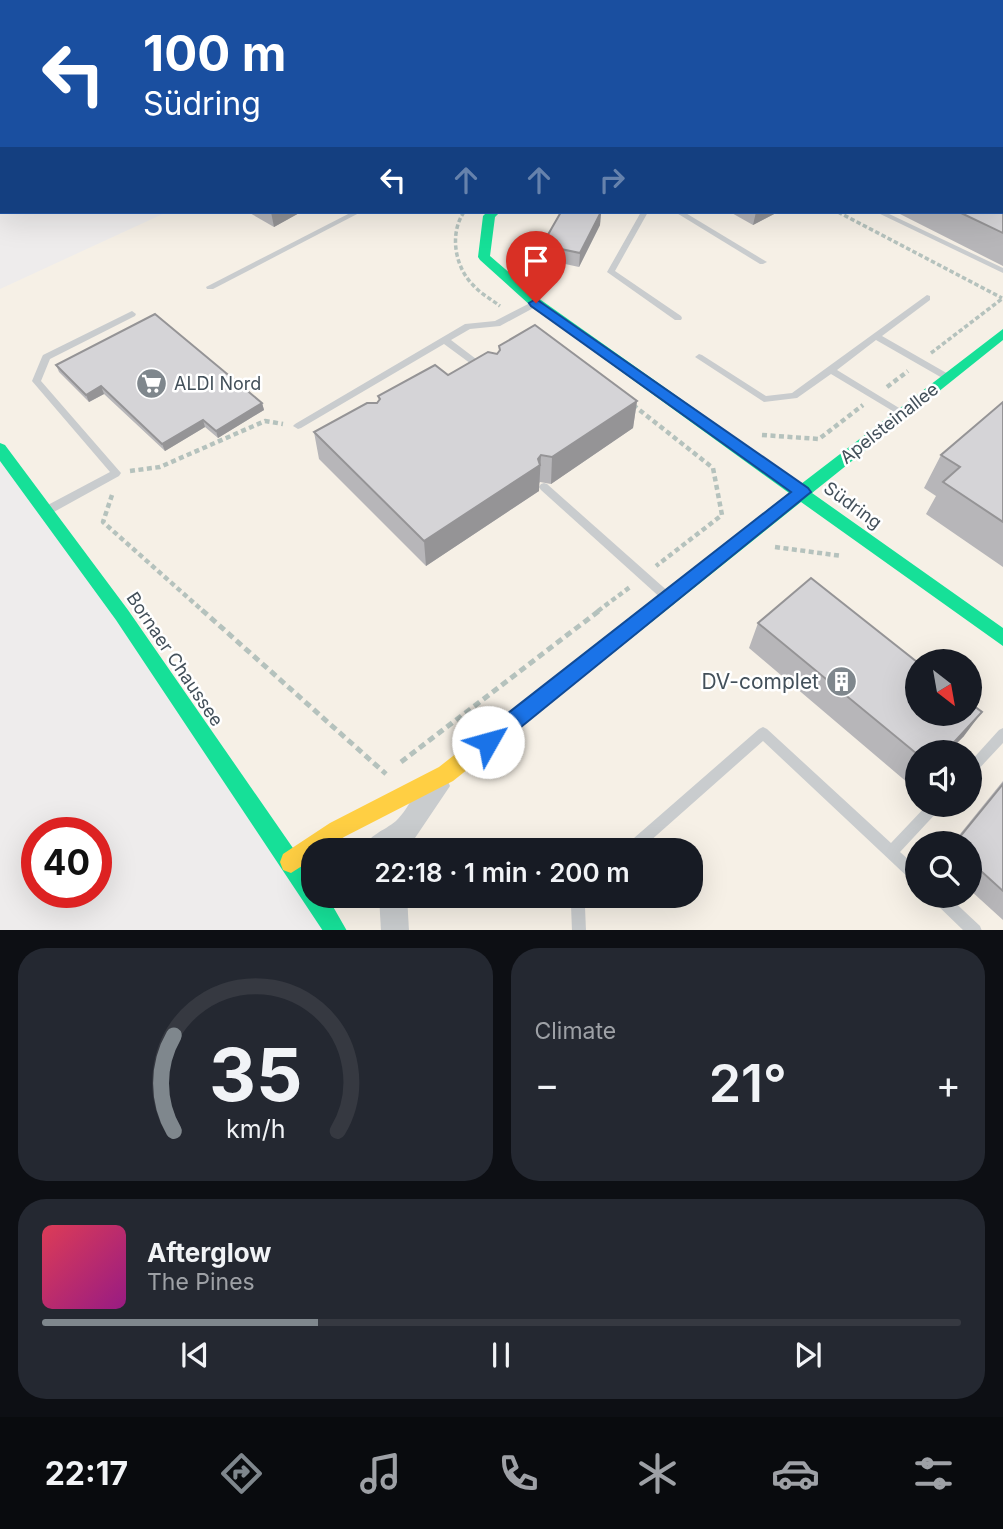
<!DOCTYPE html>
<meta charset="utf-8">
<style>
:root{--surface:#171b24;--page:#242831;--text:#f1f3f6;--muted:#9ea1a6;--line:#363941;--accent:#7f878d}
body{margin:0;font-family:Inter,sans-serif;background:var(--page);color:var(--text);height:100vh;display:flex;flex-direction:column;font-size:26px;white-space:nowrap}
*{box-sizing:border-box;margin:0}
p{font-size:23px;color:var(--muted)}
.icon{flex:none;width:38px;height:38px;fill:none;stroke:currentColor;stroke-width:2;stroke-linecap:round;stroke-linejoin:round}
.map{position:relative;height:930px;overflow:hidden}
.details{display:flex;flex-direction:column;gap:18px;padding:18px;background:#0d0f14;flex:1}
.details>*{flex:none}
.top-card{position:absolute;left:0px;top:0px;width:1004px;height:214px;box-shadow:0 7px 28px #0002;background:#1a4fa0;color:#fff;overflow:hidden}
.needle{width:46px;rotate:149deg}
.tools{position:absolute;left:905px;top:649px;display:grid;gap:14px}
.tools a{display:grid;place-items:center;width:77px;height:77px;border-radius:50%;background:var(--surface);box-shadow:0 7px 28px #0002;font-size:35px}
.speed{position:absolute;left:21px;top:817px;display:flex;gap:14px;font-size:35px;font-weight:700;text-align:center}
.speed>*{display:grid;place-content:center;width:91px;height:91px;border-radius:50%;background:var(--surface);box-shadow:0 7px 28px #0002;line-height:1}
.speed .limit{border:10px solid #d22;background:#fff;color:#111}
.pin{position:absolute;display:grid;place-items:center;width:60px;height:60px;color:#fff;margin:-72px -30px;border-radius:50% 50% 50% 0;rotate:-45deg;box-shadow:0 0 7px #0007}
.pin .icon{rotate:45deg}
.me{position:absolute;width:77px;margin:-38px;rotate:52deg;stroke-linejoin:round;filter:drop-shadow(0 0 5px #0008)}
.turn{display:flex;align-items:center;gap:24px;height:147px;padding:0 28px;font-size:32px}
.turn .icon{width:91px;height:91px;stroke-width:2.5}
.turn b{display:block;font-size:49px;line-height:60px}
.lanes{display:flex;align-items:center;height:66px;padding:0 28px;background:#0003;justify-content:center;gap:35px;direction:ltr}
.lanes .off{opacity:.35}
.big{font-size:52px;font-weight:600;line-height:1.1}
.details .widget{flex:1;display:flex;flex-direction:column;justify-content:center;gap:10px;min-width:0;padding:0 24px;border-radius:28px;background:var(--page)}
.details .dial{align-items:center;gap:0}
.dial svg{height:182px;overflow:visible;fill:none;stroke:var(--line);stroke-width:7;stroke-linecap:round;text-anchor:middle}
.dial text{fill:var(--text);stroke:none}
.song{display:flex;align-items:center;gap:21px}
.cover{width:84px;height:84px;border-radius:10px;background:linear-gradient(135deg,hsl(350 70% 55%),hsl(310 70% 35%))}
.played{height:7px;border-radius:4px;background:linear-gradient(90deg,var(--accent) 30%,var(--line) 30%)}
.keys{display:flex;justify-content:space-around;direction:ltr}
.heat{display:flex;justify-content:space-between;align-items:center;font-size:38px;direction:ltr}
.details .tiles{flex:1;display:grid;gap:18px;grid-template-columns:1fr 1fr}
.widget:last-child{grid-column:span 2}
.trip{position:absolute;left:301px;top:838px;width:402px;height:70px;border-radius:28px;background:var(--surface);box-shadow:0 7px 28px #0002;font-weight:600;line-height:70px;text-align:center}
.tab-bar{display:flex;height:112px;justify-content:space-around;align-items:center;background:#090b0e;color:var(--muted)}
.tab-bar .icon{width:49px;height:49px}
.tab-bar .current{color:var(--accent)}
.tab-bar b{font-size:32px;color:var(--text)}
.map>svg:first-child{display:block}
</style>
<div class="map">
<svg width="1003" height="931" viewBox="0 0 1003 931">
<rect width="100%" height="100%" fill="#eeecec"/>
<path fill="#f6f0e6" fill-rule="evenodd" d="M541 0H1003V930H336L314 896H691V850H313V896L0 449V289L167 212H1003V2H537ZM917 662H970V714H917ZM917 752H970V805H917ZM917 844H970V896H917Z"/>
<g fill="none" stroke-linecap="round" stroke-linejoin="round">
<polyline stroke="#b5c2bd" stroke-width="2.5" stroke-dasharray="3.5 2.5" stroke-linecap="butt" points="433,0 436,2"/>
<g stroke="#b5c2bd" stroke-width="3.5" stroke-dasharray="4.5 2.5" stroke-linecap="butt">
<path d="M464 212C449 234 455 267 473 285 481 294 491 299 500 306"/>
<polyline points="838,212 1002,298"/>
<polyline points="931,353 1003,298"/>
</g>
<g stroke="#b5c2bd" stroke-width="4.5" stroke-dasharray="5 3.5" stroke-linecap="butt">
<polyline points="887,387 908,371"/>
<polyline points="633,405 713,468 722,515 656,566"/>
<polyline points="762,435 819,439 863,405"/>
<polyline points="130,471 160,467 265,421 283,424"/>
<polyline points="112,495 103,522 203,611"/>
<polyline points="775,547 842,556"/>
<polyline points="598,611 630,587"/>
</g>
<g stroke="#b5c2bd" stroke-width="5" stroke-dasharray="7 4.5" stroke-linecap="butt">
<polyline points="202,610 386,774"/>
<polyline points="401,762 600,610"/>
</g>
<g fill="#c9ccce" fill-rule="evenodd">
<polygon points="330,0 337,0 335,2 327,2"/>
<polygon points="866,0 872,0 874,2 868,2"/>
<polygon points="352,212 361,212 213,289 207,289 206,287"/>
<polygon points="641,212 648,212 615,271 681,316 682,318 681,320 675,320 607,272"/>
<polygon points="675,212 684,212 767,262 763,264 760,264"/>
<polygon points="876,212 885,212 1003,268 1003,273"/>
<polygon points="927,295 930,296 930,300 882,336 950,375 951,377 950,379 944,379 876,340 837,370 904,411 906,413 904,415 901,416 831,374 797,398 764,402 695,357 699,354 702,355 766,396 792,393"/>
<polygon points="536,300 540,303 539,305 500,326 470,329 451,340 484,365 485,367 484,369 478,369 444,344 301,428 298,429 293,426 295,424 465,324 495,321"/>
<polygon points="132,311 136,314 135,316 50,359 41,381 121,473 119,476 52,513 44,513 43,510 44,507 110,472 32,381 42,357 43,355"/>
<polygon points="544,483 547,484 671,594 672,597 671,600 667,602 663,600 541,490 539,487 541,484"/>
<polygon points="763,727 767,729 891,843 927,805 942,805 940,809 900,852 917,867 917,883 912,881 763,741 640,850 625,850 626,845 759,729"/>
<polygon points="1003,728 1003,743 974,774 970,776 970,762 999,730"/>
<polygon points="576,896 591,896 585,907 586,931 572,931 571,905"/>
<polygon points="931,896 948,896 980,926 982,931 964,931 933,901"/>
</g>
<g fill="#c9ccce" fill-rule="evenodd">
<path d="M437 774 446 777 450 786 415 838 398 850H363C368 835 384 831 396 821 411 807 417 782 437 774Z"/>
<polygon points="379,896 407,896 409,931 381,931"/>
</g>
<g fill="#16e098" fill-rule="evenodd">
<polygon points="38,0 46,0 37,2"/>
<polygon points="487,212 500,212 495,217 490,256 541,300 801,484 1003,329 1003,340 812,493 1003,628 1003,646 801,502 593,669 586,671 579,669 577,663 579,657 789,493 531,306 480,260 478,257 483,216"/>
<polygon points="0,443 5,445 128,610 313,877 313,896 327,896 347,931 323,931 116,620 0,461"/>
</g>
<g fill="#ffcf43" fill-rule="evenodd">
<polygon points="2,23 2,29 0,30 0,24"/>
<polygon points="586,655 593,657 595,663 593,669 453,781 344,837 326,850 313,850 313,859 291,873 283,870 280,862 283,854 330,823 439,767 579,657"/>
</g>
</g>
<g fill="#b7b6b9">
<polygon points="1003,207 1003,266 896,212 1003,212"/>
<polygon points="248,212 301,212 274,227"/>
<polygon points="601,212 600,225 579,267 542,259 542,245"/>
<polygon points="730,212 778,212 753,225"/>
<polygon points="499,346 637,401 633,428 551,484 540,482 539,483 539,491 426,566 319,459 314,432 377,403 379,401 378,396 448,375 497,354 499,351"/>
<polygon points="56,365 262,403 264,410 218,438 205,427 165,451 104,394 89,402 59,372"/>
<polygon points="1003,402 1003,567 926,514 936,496 924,488 941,455"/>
<polygon points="758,623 964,736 948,752 917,752 917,786 915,789 749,648"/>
<polygon points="1003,781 1003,920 970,890 970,844 952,844"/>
</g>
<g fill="#959496">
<polygon points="821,0 839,0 839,2 817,2"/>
<polygon points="271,212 301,212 274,227"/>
<polygon points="601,212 600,225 579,267 580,253"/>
<polygon points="756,212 778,212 753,225"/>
<polygon points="101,386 104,394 89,402 86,395"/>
<polygon points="637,401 633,428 551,484 552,457"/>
<polygon points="262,403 264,410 218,438 216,431"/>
<polygon points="203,420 205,427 165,451 162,444"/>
<polygon points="541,455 539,491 426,566 424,541 538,459"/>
<polygon points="982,712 964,736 948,752 945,752"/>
</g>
<g fill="#d5d4d7" stroke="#959496" stroke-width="2">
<polygon points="56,0 160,0 164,2 59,2"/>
<polygon points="623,0 821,0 817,2 620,1"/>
<polygon points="1003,207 1003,233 959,212 1003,212"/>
<polygon points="561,212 601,212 580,253 542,245"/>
<polygon points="155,314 262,403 216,431 203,420 162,444 101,386 86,395 56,365"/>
<polygon points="535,325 637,401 552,457 541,455 538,459 540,465 424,541 314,432 367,403 377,403 380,399 378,396 435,365 448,375 488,352 497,354 500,350 499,346"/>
<polygon points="1003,402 1003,522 943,482 960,467 941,455"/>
<polygon points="811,578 917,662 917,714 970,714 970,703 982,712 945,752 917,752 917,754 758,623"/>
<polygon points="1003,784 1003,891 970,861 970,844 954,844"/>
</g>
<polygon fill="#1a73e8" stroke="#114b97" stroke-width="2" points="536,299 808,488 811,492 495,748 488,751 480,748 478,742 480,735 791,492 531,306 529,303"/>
<defs>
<symbol id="supermarket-disc" viewBox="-11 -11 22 22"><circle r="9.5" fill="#7f878d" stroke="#fff"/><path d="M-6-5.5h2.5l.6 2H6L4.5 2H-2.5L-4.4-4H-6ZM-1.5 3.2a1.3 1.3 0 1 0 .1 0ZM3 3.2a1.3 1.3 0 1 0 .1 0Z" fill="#fff"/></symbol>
<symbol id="building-disc" viewBox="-11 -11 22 22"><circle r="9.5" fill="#7f878d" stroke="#fff"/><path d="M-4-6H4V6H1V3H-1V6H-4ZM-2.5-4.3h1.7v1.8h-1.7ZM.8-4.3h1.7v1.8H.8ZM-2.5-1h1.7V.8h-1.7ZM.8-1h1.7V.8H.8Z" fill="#fff"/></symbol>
</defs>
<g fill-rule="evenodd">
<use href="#supermarket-disc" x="134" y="366" width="35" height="35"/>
<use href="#building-disc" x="824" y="664" width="35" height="35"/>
</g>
<g text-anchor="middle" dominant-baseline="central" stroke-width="5" stroke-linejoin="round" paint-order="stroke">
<g font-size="18" fill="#43505a" stroke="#fff" text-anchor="start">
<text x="174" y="383">ALDI Nord</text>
</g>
<g font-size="18" fill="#43505a" stroke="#fff">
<text transform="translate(889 423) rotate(-38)">Apelsteinallee</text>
<text transform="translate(853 505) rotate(36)">Südring</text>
<text transform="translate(175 659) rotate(56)">Bornaer Chaussee</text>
</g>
<g font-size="21" fill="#43505a" stroke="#fff" text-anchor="end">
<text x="819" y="681">DV-complet</text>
</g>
</g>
</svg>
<div class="tools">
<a><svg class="needle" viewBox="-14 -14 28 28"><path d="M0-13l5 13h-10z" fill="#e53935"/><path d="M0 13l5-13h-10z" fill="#9ea1a6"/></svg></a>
<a><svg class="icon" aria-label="sound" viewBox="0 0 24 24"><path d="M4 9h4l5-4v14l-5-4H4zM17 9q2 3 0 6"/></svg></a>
<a><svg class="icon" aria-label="search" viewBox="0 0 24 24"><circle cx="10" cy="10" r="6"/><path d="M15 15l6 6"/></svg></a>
</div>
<div class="speed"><div class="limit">40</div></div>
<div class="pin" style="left:536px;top:303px;background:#d93025"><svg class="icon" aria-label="arrive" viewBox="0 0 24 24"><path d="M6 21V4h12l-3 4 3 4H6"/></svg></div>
<svg class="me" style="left:488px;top:742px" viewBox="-20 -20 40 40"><circle r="19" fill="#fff"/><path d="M0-13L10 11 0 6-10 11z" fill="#1a73e8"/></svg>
<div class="trip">22:18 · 1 min · 200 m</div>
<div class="top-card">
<div class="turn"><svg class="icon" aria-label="left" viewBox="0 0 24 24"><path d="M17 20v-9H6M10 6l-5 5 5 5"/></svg><div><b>100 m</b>Südring</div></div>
<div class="lanes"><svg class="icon" aria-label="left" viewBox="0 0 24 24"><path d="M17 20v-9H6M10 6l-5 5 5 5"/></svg><svg class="icon off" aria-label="ahead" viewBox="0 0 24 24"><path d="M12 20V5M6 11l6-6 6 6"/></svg><svg class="icon off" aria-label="ahead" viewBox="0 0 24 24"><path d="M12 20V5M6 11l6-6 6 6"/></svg><svg class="icon off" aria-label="right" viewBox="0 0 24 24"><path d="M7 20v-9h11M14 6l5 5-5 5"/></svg></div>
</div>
</div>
<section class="details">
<div class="tiles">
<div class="widget dial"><svg viewBox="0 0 100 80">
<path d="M14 69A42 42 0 1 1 86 69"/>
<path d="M14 69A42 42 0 0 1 14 27" stroke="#7f878d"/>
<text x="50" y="56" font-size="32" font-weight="700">35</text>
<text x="50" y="72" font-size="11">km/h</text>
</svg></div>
<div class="widget"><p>Climate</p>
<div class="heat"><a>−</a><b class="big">21°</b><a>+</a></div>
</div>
<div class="widget">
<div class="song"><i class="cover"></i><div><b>Afterglow</b><p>The Pines</p></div></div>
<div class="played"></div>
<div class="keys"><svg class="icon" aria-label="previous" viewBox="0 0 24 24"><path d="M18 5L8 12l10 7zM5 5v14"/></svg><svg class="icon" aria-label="pause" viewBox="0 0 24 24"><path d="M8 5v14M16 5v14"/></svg><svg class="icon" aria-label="next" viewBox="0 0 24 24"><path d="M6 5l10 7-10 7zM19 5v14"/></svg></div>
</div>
</div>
</section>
<nav class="tab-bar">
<b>22:17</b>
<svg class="icon current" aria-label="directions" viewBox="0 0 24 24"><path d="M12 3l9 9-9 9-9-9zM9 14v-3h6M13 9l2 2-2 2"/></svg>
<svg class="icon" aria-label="music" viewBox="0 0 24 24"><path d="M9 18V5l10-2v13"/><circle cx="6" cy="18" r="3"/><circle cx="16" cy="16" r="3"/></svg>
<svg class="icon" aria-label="phone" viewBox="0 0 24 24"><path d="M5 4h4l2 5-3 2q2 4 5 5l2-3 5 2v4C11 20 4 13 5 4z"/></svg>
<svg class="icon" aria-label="climate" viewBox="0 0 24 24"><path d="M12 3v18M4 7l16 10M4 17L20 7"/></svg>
<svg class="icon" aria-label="car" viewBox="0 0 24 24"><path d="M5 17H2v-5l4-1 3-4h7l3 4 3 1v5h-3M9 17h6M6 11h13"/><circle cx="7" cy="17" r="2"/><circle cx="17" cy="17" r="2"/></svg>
<svg class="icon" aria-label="filters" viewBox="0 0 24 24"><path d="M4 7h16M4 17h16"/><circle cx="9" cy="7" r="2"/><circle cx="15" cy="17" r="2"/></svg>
</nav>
